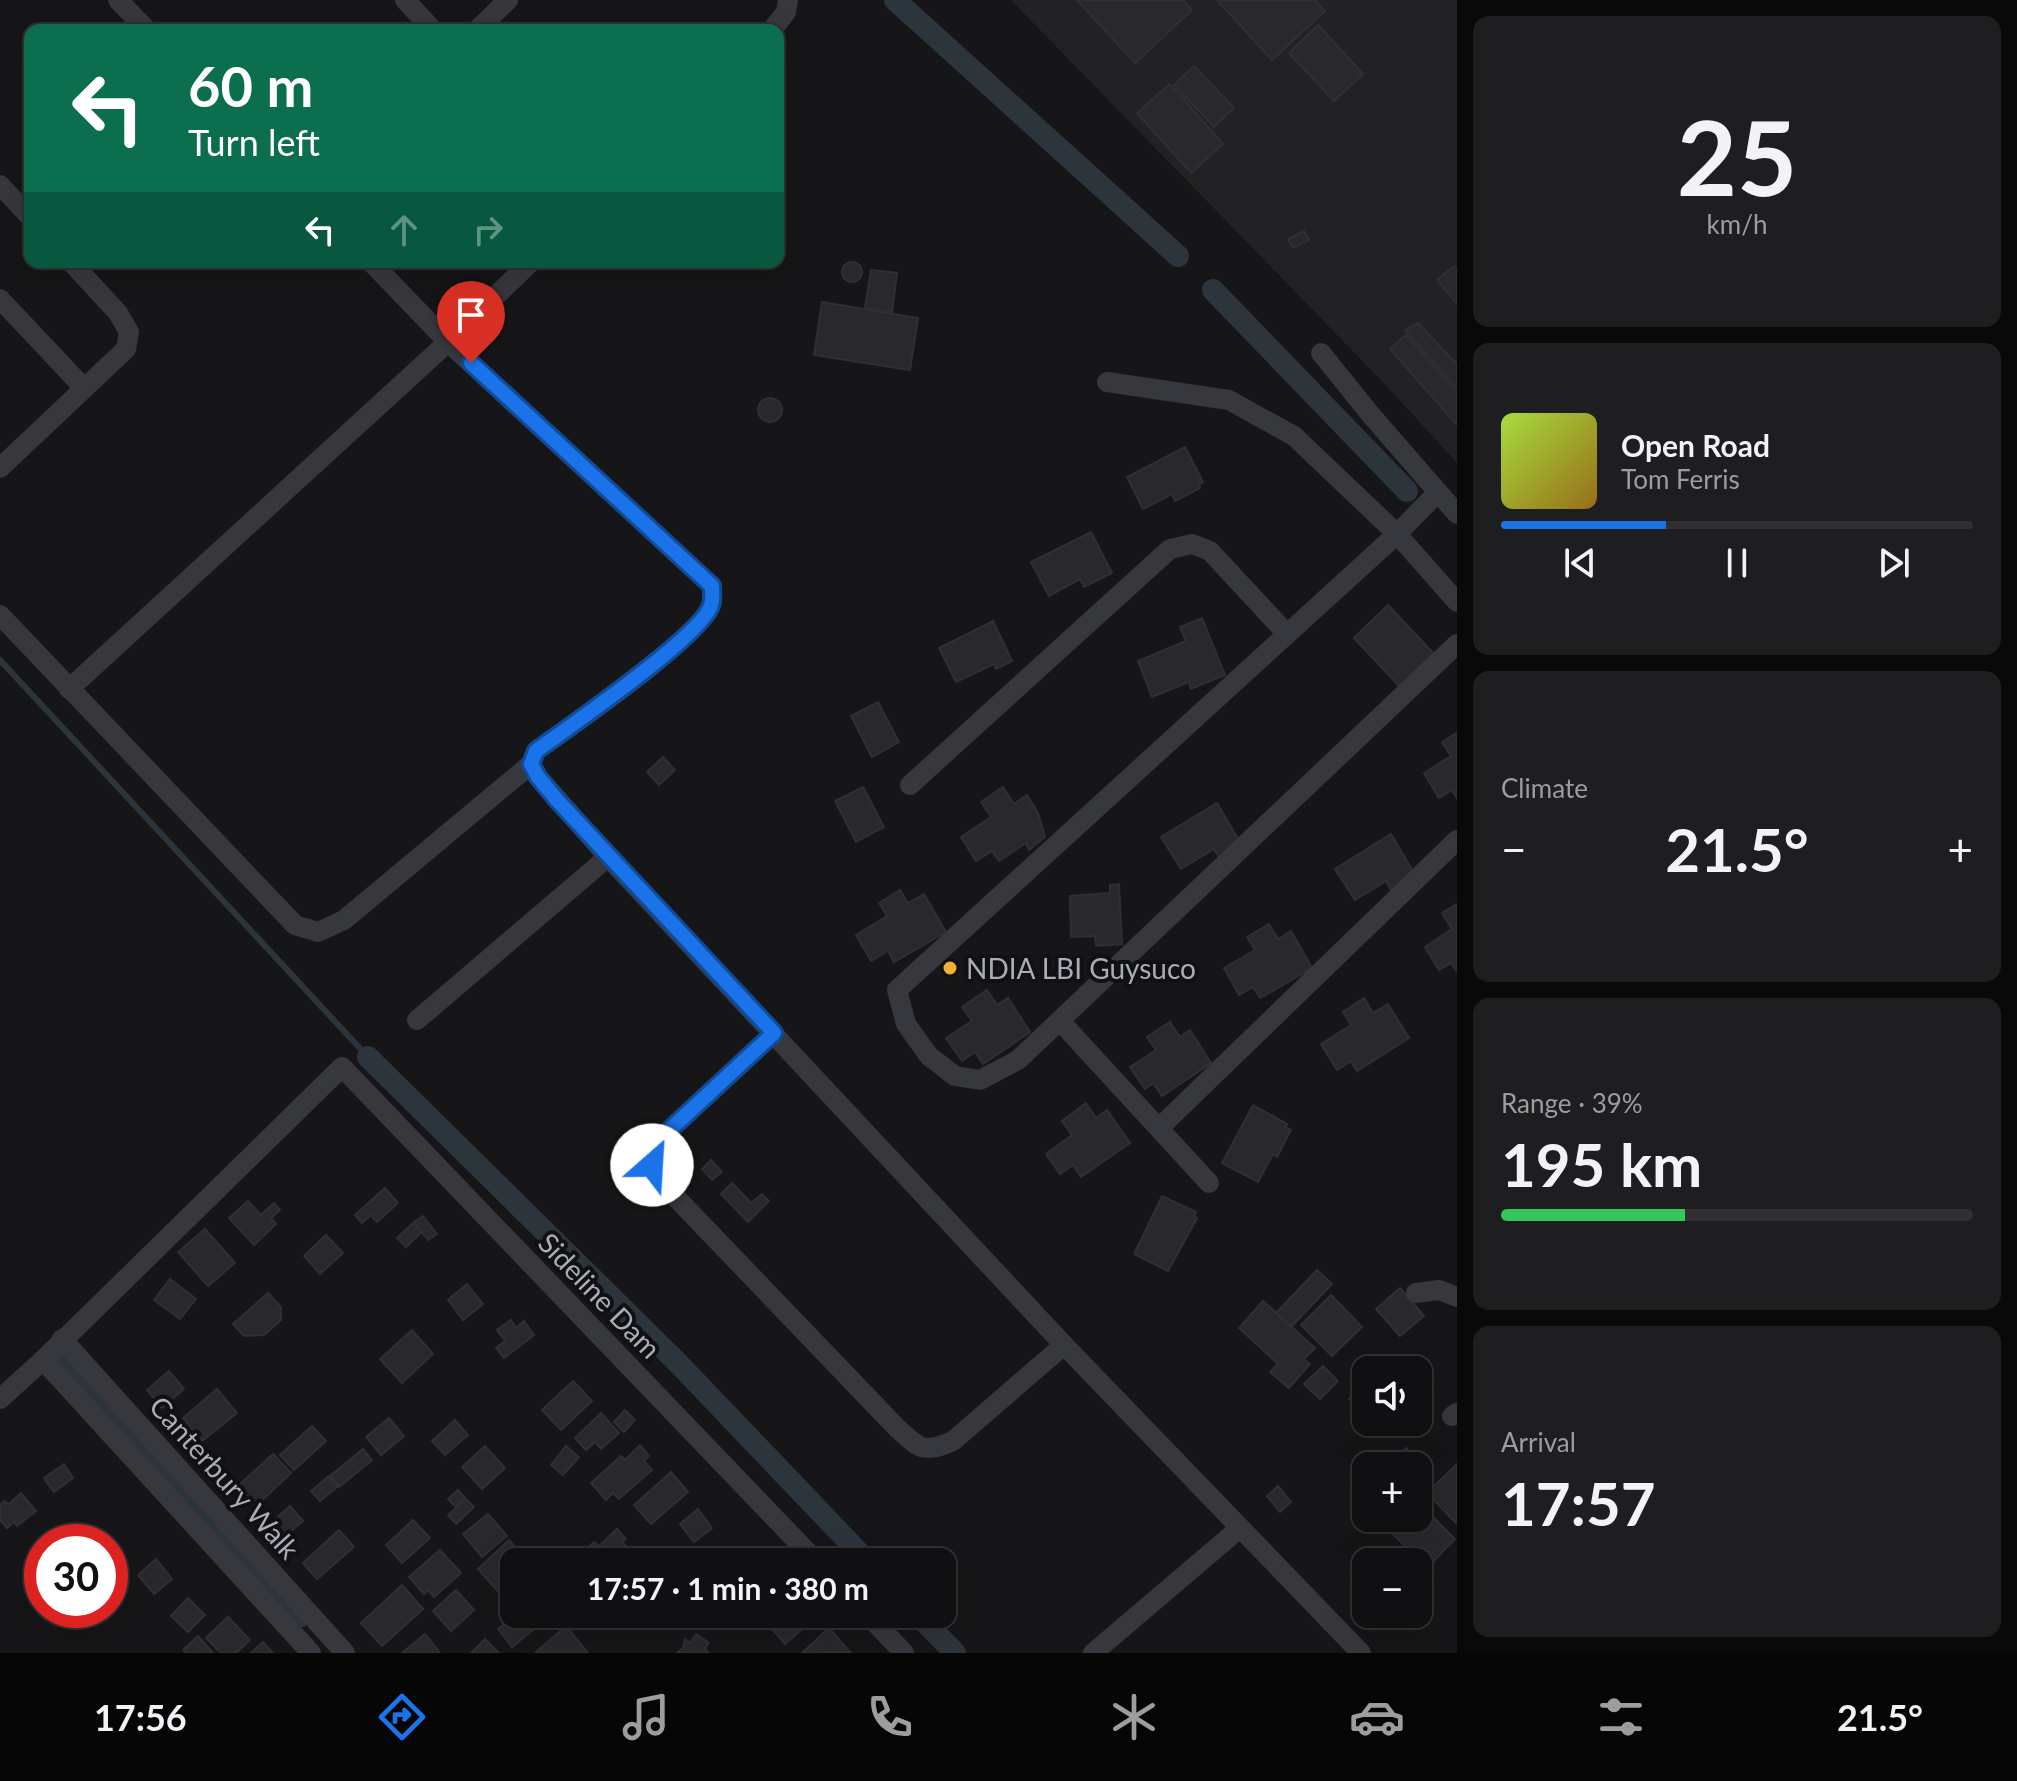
<!DOCTYPE html>
<meta charset="utf-8">
<style>
:root{--surface:#101012;--page:#1e1e20;--text:#f1f3f6;--muted:#9c9d9f;--line:#303032;--accent:#1a73e8}
body{margin:0;font-family:Lato,sans-serif;background:var(--page);color:var(--text);height:100vh;display:flex;flex-direction:column;font-size:30px;white-space:nowrap}
*{box-sizing:border-box;margin:0}
p{font-size:26px;color:var(--muted)}
.icon{flex:none;width:44px;height:44px;fill:none;stroke:currentColor;stroke-width:2;stroke-linecap:round;stroke-linejoin:round}
.map{position:relative;flex:1;overflow:hidden}
.side{display:flex;flex-direction:column;gap:16px;padding:16px;background:#09090a;width:560px}
.side>*{flex:none}
.guide{position:absolute;left:24px;top:24px;width:760px;height:244px;border-radius:16px;box-shadow:0 8px 32px #0002,0 0 0 2px var(--line);background:#0b6e4f;color:#fff;overflow:hidden}
.controls{position:absolute;left:1352px;top:1356px;display:grid;gap:16px}
.controls a{display:grid;place-items:center;width:80px;height:80px;border-radius:16px;background:var(--surface);box-shadow:0 8px 32px #0002,0 0 0 2px var(--line);font-size:40px}
.speed{position:absolute;left:24px;top:1524px;display:flex;gap:16px;font-size:40px;font-weight:700;text-align:center}
.speed>*{display:grid;place-content:center;width:104px;height:104px;border-radius:50%;background:var(--surface);box-shadow:0 8px 32px #0002,0 0 0 2px var(--line);line-height:1}
.speed .limit{border:12px solid #d22;background:#fff;color:#111}
.pin{position:absolute;display:grid;place-items:center;width:68px;height:68px;color:#fff;margin:-82px -34px;border-radius:50% 50% 50% 0;rotate:-45deg;box-shadow:0 0 8px #0007}
.pin .icon{rotate:45deg}
.me{position:absolute;width:88px;margin:-44px;rotate:26deg;stroke-linejoin:round;filter:drop-shadow(0 0 6px #0008)}
.turn{display:flex;align-items:center;gap:28px;height:168px;padding:0 32px;font-size:36px}
.turn .icon{width:104px;height:104px;stroke-width:2.5}
.turn b{display:block;font-size:56px;line-height:68px}
.lanes{display:flex;align-items:center;height:76px;padding:0 32px;background:#0003;justify-content:center;gap:40px;direction:ltr}
.lanes .off{opacity:.35}
.big{font-size:60px;font-weight:700;line-height:1.1}
.side .card{flex:1;display:flex;flex-direction:column;justify-content:center;gap:12px;min-width:0;padding:0 28px;border-radius:16px;background:var(--page)}
.side .dial{align-items:center;gap:0}
.dial b{font-size:104px;line-height:1}
.song{display:flex;align-items:center;gap:24px}
.cover{width:96px;height:96px;border-radius:12px;background:linear-gradient(135deg,hsl(80 70% 55%),hsl(40 70% 35%))}
.played{height:8px;border-radius:4px;background:linear-gradient(90deg,var(--accent) 35%,var(--line) 35%)}
.keys{display:flex;justify-content:space-around;direction:ltr}
.heat{display:flex;justify-content:space-between;align-items:center;font-size:44px;direction:ltr}
.charge{height:12px;border-radius:6px;background:linear-gradient(90deg,#34c759 39%,var(--line) 0)}
.trip{position:absolute;left:500px;top:1548px;width:456px;height:80px;border-radius:16px;background:var(--surface);box-shadow:0 8px 32px #0002,0 0 0 2px var(--line);font-weight:700;line-height:80px;text-align:center}
.tab-bar{display:flex;height:128px;justify-content:space-around;align-items:center;background:#060607;color:var(--muted)}
.tab-bar .icon{width:56px;height:56px}
.tab-bar .selected{color:var(--accent)}
.tab-bar b{font-size:36px;color:var(--text)}
main{display:flex;flex:1;min-height:0}
.map>svg:first-child{display:block}
</style>
<main>
<div class="map">
<svg width="1457" height="1653" viewBox="0 0 1457 1653">
<rect width="100%" height="100%" fill="#161618"/>
<polygon fill="#222225" points="1011,0 1457,0 1457,463 1381,380"/>
<g fill="none" stroke-linecap="round" stroke-linejoin="round">
<polyline stroke="#2c353c" stroke-width="6" points="0,660 368,1057"/>
<g stroke="#2c353c" stroke-width="22">
<polyline points="895,0 1178,256"/>
<polyline points="1213,290 1407,491"/>
<polyline points="368,1057 677,1362 868,1562"/>
<polyline points="57,1351 299,1617"/>
<polyline points="917,1614 955,1653"/>
</g>
</g>
<g fill="#29292c" stroke="#303034" stroke-width="2">
<polygon points="1077,0 1183,0 1192,10 1135,63"/>
<polygon points="1217,0 1315,0 1325,11 1272,60"/>
<polygon points="1318,25 1363,74 1334,101 1289,53"/>
<polygon points="1194,66 1234,108 1214,127 1174,85"/>
<polygon points="1170,84 1223,144 1191,173 1137,113"/>
<polygon points="1304,231 1309,240 1293,248 1288,239"/>
<circle cx="852" cy="272" r="10"/>
<polygon points="1454,266 1457,270 1457,304 1437,280"/>
<polygon points="871,270 897,273 892,312 865,308"/>
<polygon points="822,302 918,318 910,370 814,355"/>
<polygon points="1418,323 1457,364 1457,388 1405,330"/>
<polygon points="1406,335 1457,392 1457,425 1390,349"/>
<circle cx="770" cy="410" r="12"/>
<polygon points="1185,447 1203,482 1199,484 1200,488 1175,501 1172,494 1143,509 1127,477"/>
<polygon points="1091,532 1112,573 1084,587 1080,579 1049,596 1031,562"/>
<polygon points="1388,605 1434,654 1400,687 1354,638"/>
<polygon points="1202,618 1225,675 1191,689 1189,682 1152,697 1138,661 1186,641 1180,627"/>
<polygon points="993,621 1012,661 996,669 994,664 956,682 939,648"/>
<polygon points="878,702 899,742 872,757 851,716"/>
<polygon points="1457,733 1457,798 1452,790 1439,798 1424,773 1451,756 1442,742"/>
<polygon points="663,757 675,770 659,785 647,772"/>
<polygon points="863,787 884,827 856,842 835,801"/>
<polygon points="1003,787 1014,804 1027,795 1038,813 1045,837 1029,850 1026,843 999,861 992,851 976,861 961,837 991,817 981,802"/>
<polygon points="1217,803 1241,844 1219,857 1214,849 1181,869 1161,837"/>
<polygon points="1391,834 1415,875 1391,890 1386,881 1355,900 1335,869"/>
<polygon points="1119,884 1122,944 1096,946 1095,936 1071,937 1070,896 1110,893 1110,885"/>
<polygon points="900,890 908,903 924,894 946,932 894,962 888,951 871,961 856,935 887,916 879,903"/>
<polygon points="1457,904 1457,972 1451,963 1439,970 1425,947 1452,929 1442,913"/>
<polygon points="1269,924 1278,939 1291,931 1312,968 1260,998 1253,987 1239,995 1224,968 1255,950 1247,937"/>
<polygon points="987,990 997,1005 1008,998 1030,1032 983,1064 975,1052 962,1061 946,1038 972,1021 962,1007"/>
<polygon points="1364,998 1373,1013 1388,1004 1409,1038 1357,1071 1351,1061 1337,1070 1321,1044 1351,1025 1343,1012"/>
<polygon points="1170,1022 1180,1037 1190,1030 1211,1063 1162,1096 1153,1083 1145,1089 1130,1067 1156,1050 1147,1037"/>
<polygon points="1086,1103 1096,1118 1107,1110 1130,1143 1081,1177 1073,1165 1060,1174 1046,1154 1072,1135 1062,1121"/>
<polygon points="1253,1105 1287,1124 1285,1127 1291,1130 1277,1157 1273,1154 1258,1182 1222,1163"/>
<polygon points="711,1160 722,1172 712,1180 702,1169"/>
<polygon points="732,1183 751,1203 762,1194 769,1201 748,1222 721,1194"/>
<polygon points="385,1188 398,1203 377,1222 371,1215 362,1223 355,1215"/>
<polygon points="1162,1196 1196,1212 1194,1216 1197,1218 1168,1271 1134,1254"/>
<polygon points="248,1201 261,1215 274,1203 280,1210 271,1218 276,1224 254,1245 229,1218"/>
<polygon points="423,1216 437,1234 428,1240 414,1222"/>
<polygon points="413,1223 422,1232 406,1247 397,1238"/>
<polygon points="205,1229 235,1263 208,1286 178,1252"/>
<polygon points="326,1235 343,1253 320,1274 304,1256"/>
<polygon points="1317,1270 1332,1284 1291,1327 1276,1313"/>
<polygon points="170,1279 196,1299 180,1319 154,1300"/>
<polygon points="467,1284 483,1304 463,1320 448,1300"/>
<polygon points="1400,1288 1424,1316 1400,1336 1376,1309"/>
<polygon points="268,1293 281,1307 281,1320 264,1335 244,1336 233,1324"/>
<polygon points="1331,1295 1362,1327 1332,1356 1301,1325"/>
<polygon points="1263,1301 1315,1348 1304,1359 1310,1364 1289,1388 1270,1372 1278,1364 1239,1328"/>
<polygon points="511,1320 516,1328 524,1321 534,1335 504,1358 496,1348 505,1341 497,1330"/>
<polygon points="412,1330 433,1354 402,1383 380,1359"/>
<polygon points="1323,1366 1338,1381 1320,1399 1304,1384"/>
<polygon points="169,1371 184,1389 162,1408 147,1390"/>
<polygon points="573,1381 592,1401 561,1430 542,1410"/>
<polygon points="1366,1383 1366,1417 1349,1399"/>
<polygon points="217,1389 237,1413 202,1441 183,1418"/>
<polygon points="625,1410 635,1420 624,1432 614,1422"/>
<polygon points="601,1413 619,1433 601,1449 595,1442 586,1450 575,1438"/>
<polygon points="389,1418 404,1436 381,1455 366,1437"/>
<polygon points="455,1420 468,1435 445,1455 432,1441"/>
<polygon points="1371,1422 1389,1422 1379,1431"/>
<polygon points="312,1426 326,1441 294,1470 280,1455"/>
<polygon points="640,1445 649,1456 644,1461 652,1470 619,1499 613,1493 606,1500 591,1483 621,1456 625,1460"/>
<polygon points="485,1446 505,1468 482,1489 462,1467"/>
<polygon points="566,1446 579,1457 563,1475 551,1465"/>
<polygon points="1406,1448 1425,1467 1418,1474 1418,1466 1388,1466"/>
<polygon points="363,1449 372,1460 339,1487 330,1476"/>
<polygon points="273,1454 291,1473 256,1506 238,1486"/>
<polygon points="64,1464 73,1478 54,1492 44,1478"/>
<polygon points="1457,1464 1457,1524 1427,1493"/>
<polygon points="671,1472 688,1492 651,1524 634,1505"/>
<polygon points="329,1476 337,1487 320,1501 311,1491"/>
<polygon points="1278,1486 1291,1502 1280,1512 1267,1496"/>
<polygon points="458,1490 465,1498 456,1507 448,1499"/>
<polygon points="21,1493 36,1511 17,1526 14,1522 7,1528 0,1520 0,1505 4,1501 9,1504"/>
<polygon points="466,1499 474,1507 456,1524 448,1515"/>
<polygon points="1421,1505 1455,1539 1427,1568 1393,1534 1409,1518 1418,1518 1418,1509"/>
<polygon points="290,1506 303,1521 285,1536 273,1521"/>
<polygon points="698,1509 712,1528 694,1542 680,1524"/>
<polygon points="488,1514 507,1536 482,1557 463,1534"/>
<polygon points="413,1520 430,1538 402,1563 386,1545"/>
<polygon points="617,1529 626,1539 622,1542 629,1549 615,1562 582,1562 589,1554 585,1550 594,1542 599,1546"/>
<polygon points="339,1530 354,1547 317,1579 303,1563"/>
<polygon points="509,1540 529,1562 514,1562 514,1585 502,1596 478,1569"/>
<polygon points="440,1550 461,1573 434,1597 428,1590 424,1594 409,1577"/>
<polygon points="570,1554 577,1562 560,1562"/>
<polygon points="156,1559 172,1579 154,1594 138,1575"/>
<polygon points="110,1562 119,1571 110,1581"/>
<polygon points="402,1585 423,1609 382,1646 361,1623"/>
<polygon points="456,1590 474,1610 451,1631 433,1611"/>
<polygon points="188,1598 205,1615 188,1632 171,1616"/>
<polygon points="516,1614 529,1614 539,1625 512,1647 498,1629"/>
<polygon points="601,1614 619,1614 608,1623"/>
<polygon points="788,1615 801,1630 785,1644 772,1629"/>
<polygon points="228,1617 250,1640 236,1653 221,1653 206,1638"/>
<polygon points="566,1626 588,1653 535,1653"/>
<polygon points="829,1628 850,1652 802,1653"/>
<polygon points="425,1634 440,1653 402,1653"/>
<polygon points="696,1634 709,1643 705,1648 708,1653 677,1653 683,1648 685,1639 690,1643"/>
<polygon points="198,1636 213,1653 186,1653 183,1650"/>
<polygon points="485,1639 499,1653 471,1653"/>
<polygon points="263,1642 273,1653 251,1653"/>
</g>
<g fill="none" stroke-linecap="round" stroke-linejoin="round">
<g stroke="#37383d" stroke-width="20">
<polyline points="118,0 147,30"/>
<polyline points="405,0 433,30"/>
<polyline points="477,30 508,0"/>
<polyline points="772,30 786,12 788,0"/>
<polyline points="0,185 30,217"/>
<path d="M371 262 448 342 712 586C712 592 713 600 711 605 702 635 568 728 536 751L531 764 538 777 608 857 1064 1345 1361 1653"/>
<polyline points="0,299 84,388"/>
<polyline points="1321,353 1371,415 1457,514"/>
<polyline points="1107,382 1229,400 1294,436 1397,534 1457,602"/>
<polyline points="0,468 126,349 129,332 118,313 71,262"/>
<polyline points="1438,492 1397,534 897,990 906,1024 929,1056 955,1076 980,1080 1018,1060 1457,644"/>
<polyline points="0,615 295,925 318,932 344,920 531,764"/>
<polyline points="69,689 448,342 531,262"/>
<polyline points="910,785 1170,549 1192,544 1210,551 1287,634"/>
<polyline points="417,1020 608,857"/>
<polyline points="1060,1021 1209,1183"/>
<path d="M774 1033 662 1137C649 1158 651 1163 663 1184L897 1428C920 1449 923 1454 953 1441L1064 1345"/>
<polyline points="1159,1128 1457,840"/>
<polyline points="1416,1293 1439,1290 1457,1297"/>
<polyline points="62,1339 345,1653"/>
<polyline points="43,1360 311,1653"/>
<polyline points="0,1399 43,1360 342,1067 817,1562"/>
<polyline points="1452,1416 1457,1413"/>
<polyline points="867,1614 904,1653"/>
<polyline points="1093,1653 1240,1528"/>
</g>
</g>
<g fill="none" stroke-linecap="round" stroke-linejoin="round">
<defs>
<path id="route" d="M471 363 712 586C712 592 713 600 711 605 703 635 567 728 536 751L531 764 538 777 557 800 774 1033 662 1137 654 1150 652 1165"/>
</defs>
<use href="#route" stroke="#114b97" stroke-width="20"/>
<use href="#route" stroke="#1a73e8" stroke-width="14"/>
</g>
<circle fill="#f2b134" stroke="#111113" stroke-width="3" cx="950" cy="968" r="8"/>
<g text-anchor="middle" dominant-baseline="central" stroke-width="8" stroke-linejoin="round" paint-order="stroke">
<g font-size="28" fill="#a8adb8" stroke="#111113" text-anchor="start">
<text x="966" y="968">NDIA LBI Guysuco</text>
</g>
<g font-size="28" fill="#a8adb8" stroke="#111113">
<text transform="translate(600 1295) rotate(46)">Sideline Dam</text>
<text transform="translate(225 1477) rotate(48)">Canterbury Walk</text>
</g>
</g>
</svg>
<div class="controls">
<a><svg class="icon" aria-label="sound" viewBox="0 0 24 24"><path d="M4 9h4l5-4v14l-5-4H4zM17 9q2 3 0 6"/></svg></a>
<a>+</a>
<a>−</a>
</div>
<div class="speed"><div class="limit">30</div></div>
<div class="pin" style="left:471px;top:363px;background:#d93025"><svg class="icon" aria-label="arrive" viewBox="0 0 24 24"><path d="M6 21V4h12l-3 4 3 4H6"/></svg></div>
<svg class="me" style="left:652px;top:1165px" viewBox="-20 -20 40 40"><circle r="19" fill="#fff"/><path d="M0-13L10 11 0 6-10 11z" fill="#1a73e8"/></svg>
<div class="trip">17:57 · 1 min · 380 m</div>
<div class="guide">
<div class="turn"><svg class="icon" aria-label="left" viewBox="0 0 24 24"><path d="M17 20v-9H6M10 6l-5 5 5 5"/></svg><div><b>60 m</b>Turn left</div></div>
<div class="lanes"><svg class="icon" aria-label="left" viewBox="0 0 24 24"><path d="M17 20v-9H6M10 6l-5 5 5 5"/></svg><svg class="icon off" aria-label="ahead" viewBox="0 0 24 24"><path d="M12 20V5M6 11l6-6 6 6"/></svg><svg class="icon off" aria-label="right" viewBox="0 0 24 24"><path d="M7 20v-9h11M14 6l5 5-5 5"/></svg></div>
</div>
</div>
<section class="side">
<div class="card dial"><b>25</b><p>km/h</p></div>
<div class="card">
<div class="song"><i class="cover"></i><div><b>Open Road</b><p>Tom Ferris</p></div></div>
<div class="played"></div>
<div class="keys"><svg class="icon" aria-label="previous" viewBox="0 0 24 24"><path d="M18 5L8 12l10 7zM5 5v14"/></svg><svg class="icon" aria-label="pause" viewBox="0 0 24 24"><path d="M8 5v14M16 5v14"/></svg><svg class="icon" aria-label="next" viewBox="0 0 24 24"><path d="M6 5l10 7-10 7zM19 5v14"/></svg></div>
</div>
<div class="card"><p>Climate</p>
<div class="heat"><a>−</a><b class="big">21.5°</b><a>+</a></div>
</div>
<div class="card"><p>Range · 39%</p><b class="big">195 km</b><div class="charge"></div></div>
<div class="card"><p>Arrival</p><b class="big">17:57</b></div>
</section>
</main>
<nav class="tab-bar">
<b>17:56</b>
<svg class="icon selected" aria-label="directions" viewBox="0 0 24 24"><path d="M12 3l9 9-9 9-9-9zM9 14v-3h6M13 9l2 2-2 2"/></svg>
<svg class="icon" aria-label="music" viewBox="0 0 24 24"><path d="M9 18V5l10-2v13"/><circle cx="6" cy="18" r="3"/><circle cx="16" cy="16" r="3"/></svg>
<svg class="icon" aria-label="phone" viewBox="0 0 24 24"><path d="M5 4h4l2 5-3 2q2 4 5 5l2-3 5 2v4C11 20 4 13 5 4z"/></svg>
<svg class="icon" aria-label="climate" viewBox="0 0 24 24"><path d="M12 3v18M4 7l16 10M4 17L20 7"/></svg>
<svg class="icon" aria-label="car" viewBox="0 0 24 24"><path d="M5 17H2v-5l4-1 3-4h7l3 4 3 1v5h-3M9 17h6M6 11h13"/><circle cx="7" cy="17" r="2"/><circle cx="17" cy="17" r="2"/></svg>
<svg class="icon" aria-label="filters" viewBox="0 0 24 24"><path d="M4 7h16M4 17h16"/><circle cx="9" cy="7" r="2"/><circle cx="15" cy="17" r="2"/></svg>
<b>21.5°</b>
</nav>
